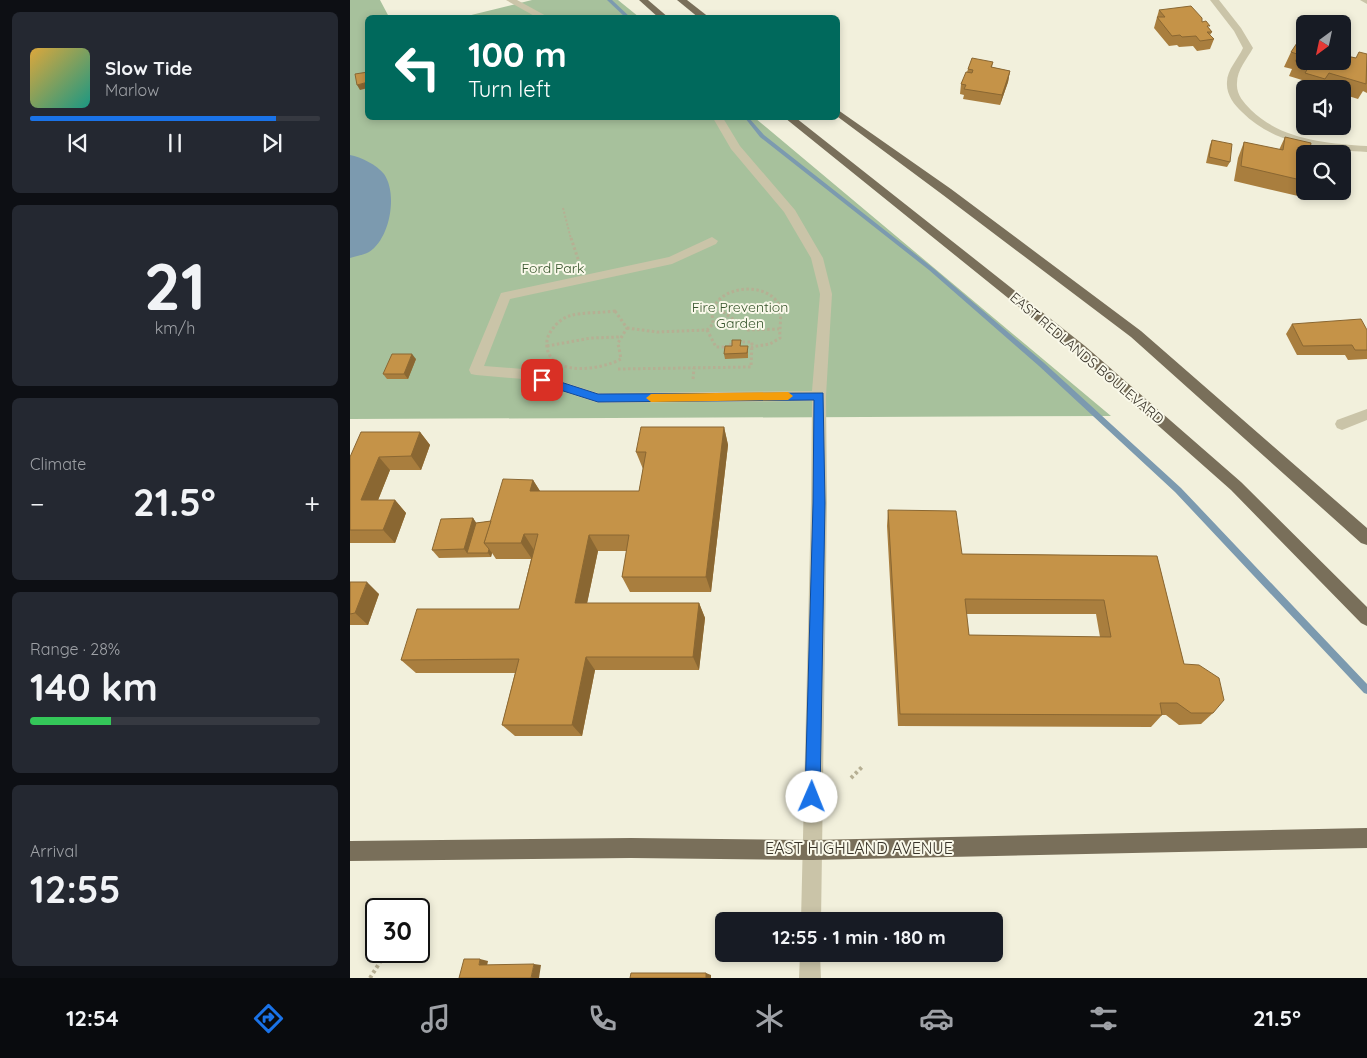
<!DOCTYPE html>
<meta charset="utf-8">
<style>
:root{--surface:#171b24;--page:#242831;--text:#f1f3f6;--muted:#9ea1a6;--line:#363941;--accent:#1a73e8}
body{margin:0;font-family:Quicksand,sans-serif;background:var(--page);color:var(--text);height:100vh;display:flex;flex-direction:column;font-size:19px;white-space:nowrap}
*{box-sizing:border-box;margin:0}
p{font-size:16px;color:var(--muted)}
.icon{flex:none;width:28px;height:28px;fill:none;stroke:currentColor;stroke-width:2;stroke-linecap:round;stroke-linejoin:round}
.map{position:relative;flex:1;overflow:hidden}
.details{display:flex;flex-direction:column;gap:12px;padding:12px;background:#0d0f14;width:350px}
.details>*{flex:none}
.top-card{position:absolute;left:15px;top:15px;width:475px;height:105px;border-radius:8px;box-shadow:0 2px 8px #0003;background:#00695c;color:#fff;overflow:hidden}
.needle{width:32px;rotate:213deg}
.controls{position:absolute;left:946px;top:15px;display:grid;gap:10px}
.controls a{display:grid;place-items:center;width:55px;height:55px;border-radius:8px;background:var(--surface);box-shadow:0 2px 8px #0003;font-size:25px}
.speed{position:absolute;left:15px;top:898px;display:flex;gap:10px;font-size:25px;font-weight:700;text-align:center}
.speed>*{display:grid;place-content:center;width:65px;height:65px;border-radius:50%;background:var(--surface);box-shadow:0 2px 8px #0003;line-height:1}
.speed .limit{border:2px solid #111;border-radius:8px;background:#fff;color:#111}
.pin{position:absolute;display:grid;place-items:center;width:42px;height:42px;color:#fff;margin:-21px;border-radius:10px;box-shadow:0 2px 8px #0006}
.me{position:absolute;width:55px;margin:-28px;rotate:1deg;stroke-linejoin:round;filter:drop-shadow(0 0 4px #0008)}
.turn{display:flex;align-items:center;gap:18px;height:105px;padding:0 20px;font-size:22px}
.turn .icon{width:65px;height:65px;stroke-width:2.5}
.turn b{display:block;font-size:35px;line-height:42px}
.big{font-size:38px;font-weight:700;line-height:1.1}
.details .card{flex:1;display:flex;flex-direction:column;justify-content:center;gap:8px;min-width:0;padding:0 18px;border-radius:8px;background:var(--page)}
.details .dial{align-items:center;gap:0}
.dial b{font-size:65px;line-height:1}
.song{display:flex;align-items:center;gap:15px}
.cover{width:60px;height:60px;border-radius:8px;background:linear-gradient(135deg,hsl(40 70% 55%),hsl(170 70% 35%))}
.played{height:5px;border-radius:2px;background:linear-gradient(90deg,var(--accent) 85%,var(--line) 85%)}
.keys{display:flex;justify-content:space-around;direction:ltr}
.heat{display:flex;justify-content:space-between;align-items:center;font-size:28px;direction:ltr}
.charge{height:8px;border-radius:4px;background:linear-gradient(90deg,#34c759 28%,var(--line) 0)}
.trip{position:absolute;left:365px;top:912px;width:288px;height:50px;border-radius:8px;background:var(--surface);box-shadow:0 2px 8px #0003;font-weight:700;line-height:50px;text-align:center}
.menu{display:flex;height:80px;justify-content:space-around;align-items:center;background:#090b0e;color:var(--muted)}
.menu .icon{width:35px;height:35px}
.menu .on{color:var(--accent)}
.menu b{font-size:22px;color:var(--text)}
main{display:flex;flex:1;min-height:0}
.map>svg:first-child{display:block}
</style>
<main>
<section class="details">
<div class="card">
<div class="song"><i class="cover"></i><div><b>Slow Tide</b><p>Marlow</p></div></div>
<div class="played"></div>
<div class="keys"><svg class="icon" aria-label="previous" viewBox="0 0 24 24"><path d="M18 5L8 12l10 7zM5 5v14"/></svg><svg class="icon" aria-label="pause" viewBox="0 0 24 24"><path d="M8 5v14M16 5v14"/></svg><svg class="icon" aria-label="next" viewBox="0 0 24 24"><path d="M6 5l10 7-10 7zM19 5v14"/></svg></div>
</div>
<div class="card dial"><b>21</b><p>km/h</p></div>
<div class="card"><p>Climate</p>
<div class="heat"><a>−</a><b class="big">21.5°</b><a>+</a></div>
</div>
<div class="card"><p>Range · 28%</p><b class="big">140 km</b><div class="charge"></div></div>
<div class="card"><p>Arrival</p><b class="big">12:55</b></div>
</section>
<div class="map">
<svg width="1017" height="978" viewBox="0 0 1017 978">
<rect width="100%" height="100%" fill="#f2f0dc"/>
<g fill="#a7c19c">
<polygon points="0,0 30,0 39,17 18,18 18,118 405,118 761,416 0,419"/>
<polygon points="182,0 268,0 289,17 109,18"/>
</g>
<path fill="#7c9aaf" d="M0 155C11 157 27 165 34 174 48 194 40 239 19 252 14 255 6 256 0 258Z"/>
<g fill="none" stroke-linecap="round" stroke-linejoin="round">
<g fill="#7c9aaf" fill-rule="evenodd">
<polygon points="257,0 262,0 281,18 276,18"/>
<polygon points="395,118 399,118 414,135 583,268 693,362 831,488 1017,684 1017,694 1014,693 825,492 689,366 579,270 410,137"/>
</g>
<polyline stroke="#b6af93" stroke-width="2" stroke-dasharray="2 2" stroke-linecap="butt" points="213,208 221,239"/>
<g stroke="#b6af93" stroke-width="3" stroke-dasharray="2.5 2.5" stroke-linecap="butt">
<polyline points="221,238 229,262"/>
<polyline points="365,306 398,330 429,329"/>
<path d="M265 311 277 328 268 343 271 359C253 369 203 378 197 348 196 340 198 334 204 327 207 323 213 318 219 316 232 312 251 313 265 311Z"/>
<path d="M277 328 307 332 357 330 363 324C363 320 362 316 362 312 368 286 414 281 428 303 433 312 429 328 430 338L420 344 401 347"/>
<polyline points="197,346 241,338 269,337"/>
<polyline points="268,369 401,367 402,342 381,342 380,347 366,347 357,330"/>
<polyline points="343,379 344,368"/>
</g>
<g stroke="#b6af93" stroke-width="4" stroke-dasharray="3 3" stroke-linecap="butt">
<polyline points="501,778 512,767"/>
<polyline points="20,978 37,951"/>
</g>
<g fill="#cac4a8" fill-rule="evenodd">
<polygon points="156,0 167,0 200,18 188,18"/>
<path d="M860 0H869L891 28 903 48C897 59 887 70 887 83 886 94 893 102 901 110 932 140 976 143 1017 146V152C972 149 925 145 892 112 884 105 876 94 877 82 877 70 888 59 893 48L884 31Z"/>
<polygon points="1010,0 1017,0 1017,4"/>
<polygon points="363,118 373,118 390,146 445,210 473,258 482,294 476,396 477,503 471,921 451,921 461,503 462,401 248,403 173,379 126,375 121,374 119,370 151,293 319,257 362,237 368,241 366,244 322,264 160,299 134,366 173,369 248,393 462,391 470,294 461,258 434,212 381,149"/>
<polygon points="1017,409 1017,420 992,430 987,428 985,424 987,420"/>
<polygon points="450,954 470,954 471,978 449,978"/>
</g>
<g fill="#796f5a" fill-rule="evenodd">
<polygon points="289,0 298,0 319,18 309,18"/>
<polygon points="327,0 337,0 360,18 349,18"/>
<polygon points="488,110 601,189 791,331 1017,528 1017,545 1011,543 781,337 593,195 488,117"/>
<polygon points="435,118 446,118 735,346 891,482 1017,607 1017,626 1011,623 881,490 725,352"/>
<polygon points="1017,828 1017,848 462,860 281,858 0,861 0,841 281,838 462,840"/>
</g>
</g>
<g fill="#a97e3e" fill-rule="evenodd">
<polygon points="809,10 859,28 862,32 860,35 864,39 860,49 847,51 843,46 829,47 827,45 819,46 804,28"/>
<polygon points="941,52 1006,58 1017,54 1017,93 1013,91 1008,99 992,94 992,89 974,89 971,88 971,89 955,89 955,90 948,88 952,80 939,76 942,69 934,67"/>
<polygon points="643,62 642,67 660,71 658,82 650,105 613,99 614,95 610,94 611,84 617,72 618,69"/>
<polygon points="935,137 955,154 955,182 948,196 884,181 888,158 894,142 929,150"/>
<polygon points="862,140 880,162 877,167 856,163 860,145"/>
<polygon points="942,324 1017,330 1017,359 998,360 995,355 947,355 936,334"/>
<polygon points="391,346 398,351 398,358 375,359 374,354"/>
<polygon points="66,359 58,379 37,379 33,374"/>
<polygon points="374,427 378,445 361,592 280,592 272,577 277,551 248,551 237,603 349,603 355,618 349,670 245,670 232,736 165,736 152,725 165,673 66,673 51,660 169,609 181,559 146,559 142,553 141,557 89,558 82,550 123,518 126,523 141,521 183,480 190,491 289,491 293,469 286,452"/>
<polygon points="70,432 80,445 71,470 40,470 28,500 45,500 56,513 45,543 0,543 0,457"/>
<path d="M538 510 612 554 807 556 834 664 863 713 851 724 829 725 816 715H812L801 727 548 726 537 526ZM616 614H746L750 637 619 635Z"/>
<polygon points="0,582 29,594 18,625 0,625"/>
</g>
<g fill="#8a6732">
<polygon points="660,71 658,82 650,105 652,95"/>
<polygon points="18,82 18,88 10,90 7,85"/>
<polygon points="62,354 66,359 58,379 54,374"/>
<polygon points="374,427 378,445 361,592 356,577"/>
<polygon points="70,432 80,445 71,470 61,456"/>
<polygon points="29,457 40,470 23,513 11,500"/>
<polygon points="183,480 193,496 180,491"/>
<polygon points="45,500 56,513 45,543 33,530"/>
<polygon points="123,518 129,527 117,553 114,549"/>
<polygon points="174,534 184,550 182,559 171,543"/>
<polygon points="239,535 248,551 234,618 225,603"/>
<polygon points="139,549 142,553 141,557 138,553"/>
<polygon points="17,582 29,594 18,625 5,613"/>
<polygon points="349,603 355,618 349,670 343,657"/>
<polygon points="236,657 245,670 232,736 222,725"/>
<polygon points="130,959 138,961 137,966 129,965"/>
<polygon points="184,964 191,965 189,978 181,978"/>
<polygon points="356,973 361,975 361,978 356,978"/>
</g>
<g fill="#c59348" stroke="#8a6732" fill-rule="evenodd">
<polygon points="841,6 852,18 852,22 856,21 860,26 857,26 862,32 857,32 864,39 850,41 846,36 832,37 830,35 822,36 807,17 815,17 809,10"/>
<polygon points="947,43 955,45 955,61 992,61 992,55 1006,58 1009,52 1017,54 1016,84 979,73 975,79 955,73 960,65 945,61 950,55 941,52"/>
<polygon points="622,58 643,62 641,67 660,71 652,95 614,89 616,85 611,84 616,72 622,73 623,70 618,69"/>
<polygon points="18,72 18,82 7,85 5,74"/>
<polygon points="935,137 961,143 959,154 955,154 955,181 891,166 894,142 933,150"/>
<polygon points="862,140 882,144 880,162 859,157"/>
<polygon points="1011,319 1017,330 1017,350 1005,350 1002,345 953,346 942,324"/>
<polygon points="382,340 391,340 390,346 398,346 397,353 374,354 375,346 382,346"/>
<polygon points="42,354 62,354 54,374 33,374"/>
<polygon points="291,427 374,427 356,577 272,577 279,535 239,535 225,603 349,603 343,657 236,657 222,725 152,725 169,659 51,660 67,609 169,609 188,534 174,534 171,543 134,543 153,479 183,480 180,491 289,491 296,452 286,452"/>
<polygon points="11,432 70,432 61,456 29,457 11,500 45,500 33,530 0,530 0,457"/>
<path d="M538 510 606 511 612 554 807 556 834 664 849 665 869 678 874 700 863 713H841L827 703H810L812 715 550 714ZM615 599 754 600 761 637 619 635Z"/>
<polygon points="123,518 114,549 82,550 91,519"/>
<polygon points="141,521 134,543 139,549 138,553 117,553 126,523"/>
<polygon points="0,582 17,582 5,613 0,614"/>
<polygon points="114,959 130,959 129,965 184,964 181,978 109,978"/>
<polygon points="281,973 356,973 356,978 280,978"/>
</g>
<polygon fill="#1a73e8" stroke="#114b97" points="192,376 248,394 473,393 475,503 470,797 468,802 462,804 457,802 455,797 463,503 464,400 248,402 188,383 186,380 188,377"/>
<polygon fill="#f59e0b" points="438,392 443,396 438,400 301,402 296,398 301,394"/>
<g text-anchor="middle" dominant-baseline="central" stroke-width="4" stroke-linejoin="round" paint-order="stroke">
<g font-size="14" fill="#37552c" stroke="#f9f8e9">
<text x="203" y="268">Ford Park</text>
<text x="390" y="307">Fire Prevention<tspan x="390" dy="16">Garden</tspan></text>
</g>
<g font-size="14" fill="#373228" stroke="#f9f8e9">
<text transform="translate(737 358) rotate(40)">EAST REDLANDS BOULEVARD</text>
</g>
<g font-size="16" fill="#373228" stroke="#f9f8e9">
<text x="509" y="848">EAST HIGHLAND AVENUE</text>
</g>
</g>
</svg>
<div class="controls">
<a><svg class="needle" viewBox="-14 -14 28 28"><path d="M0-13l5 13h-10z" fill="#e53935"/><path d="M0 13l5-13h-10z" fill="#9ea1a6"/></svg></a>
<a><svg class="icon" aria-label="sound" viewBox="0 0 24 24"><path d="M4 9h4l5-4v14l-5-4H4zM17 9q2 3 0 6"/></svg></a>
<a><svg class="icon" aria-label="search" viewBox="0 0 24 24"><circle cx="10" cy="10" r="6"/><path d="M15 15l6 6"/></svg></a>
</div>
<div class="speed"><div class="limit">30</div></div>
<div class="pin" style="left:192px;top:380px;background:#d93025"><svg class="icon" aria-label="arrive" viewBox="0 0 24 24"><path d="M6 21V4h12l-3 4 3 4H6"/></svg></div>
<svg class="me" style="left:462px;top:797px" viewBox="-20 -20 40 40"><circle r="19" fill="#fff"/><path d="M0-13L10 11 0 6-10 11z" fill="#1a73e8"/></svg>
<div class="trip">12:55 · 1 min · 180 m</div>
<div class="top-card">
<div class="turn"><svg class="icon" aria-label="left" viewBox="0 0 24 24"><path d="M17 20v-9H6M10 6l-5 5 5 5"/></svg><div><b>100 m</b>Turn left</div></div>
</div>
</div>
</main>
<nav class="menu">
<b>12:54</b>
<svg class="icon on" aria-label="directions" viewBox="0 0 24 24"><path d="M12 3l9 9-9 9-9-9zM9 14v-3h6M13 9l2 2-2 2"/></svg>
<svg class="icon" aria-label="music" viewBox="0 0 24 24"><path d="M9 18V5l10-2v13"/><circle cx="6" cy="18" r="3"/><circle cx="16" cy="16" r="3"/></svg>
<svg class="icon" aria-label="phone" viewBox="0 0 24 24"><path d="M5 4h4l2 5-3 2q2 4 5 5l2-3 5 2v4C11 20 4 13 5 4z"/></svg>
<svg class="icon" aria-label="climate" viewBox="0 0 24 24"><path d="M12 3v18M4 7l16 10M4 17L20 7"/></svg>
<svg class="icon" aria-label="car" viewBox="0 0 24 24"><path d="M5 17H2v-5l4-1 3-4h7l3 4 3 1v5h-3M9 17h6M6 11h13"/><circle cx="7" cy="17" r="2"/><circle cx="17" cy="17" r="2"/></svg>
<svg class="icon" aria-label="filters" viewBox="0 0 24 24"><path d="M4 7h16M4 17h16"/><circle cx="9" cy="7" r="2"/><circle cx="15" cy="17" r="2"/></svg>
<b>21.5°</b>
</nav>
